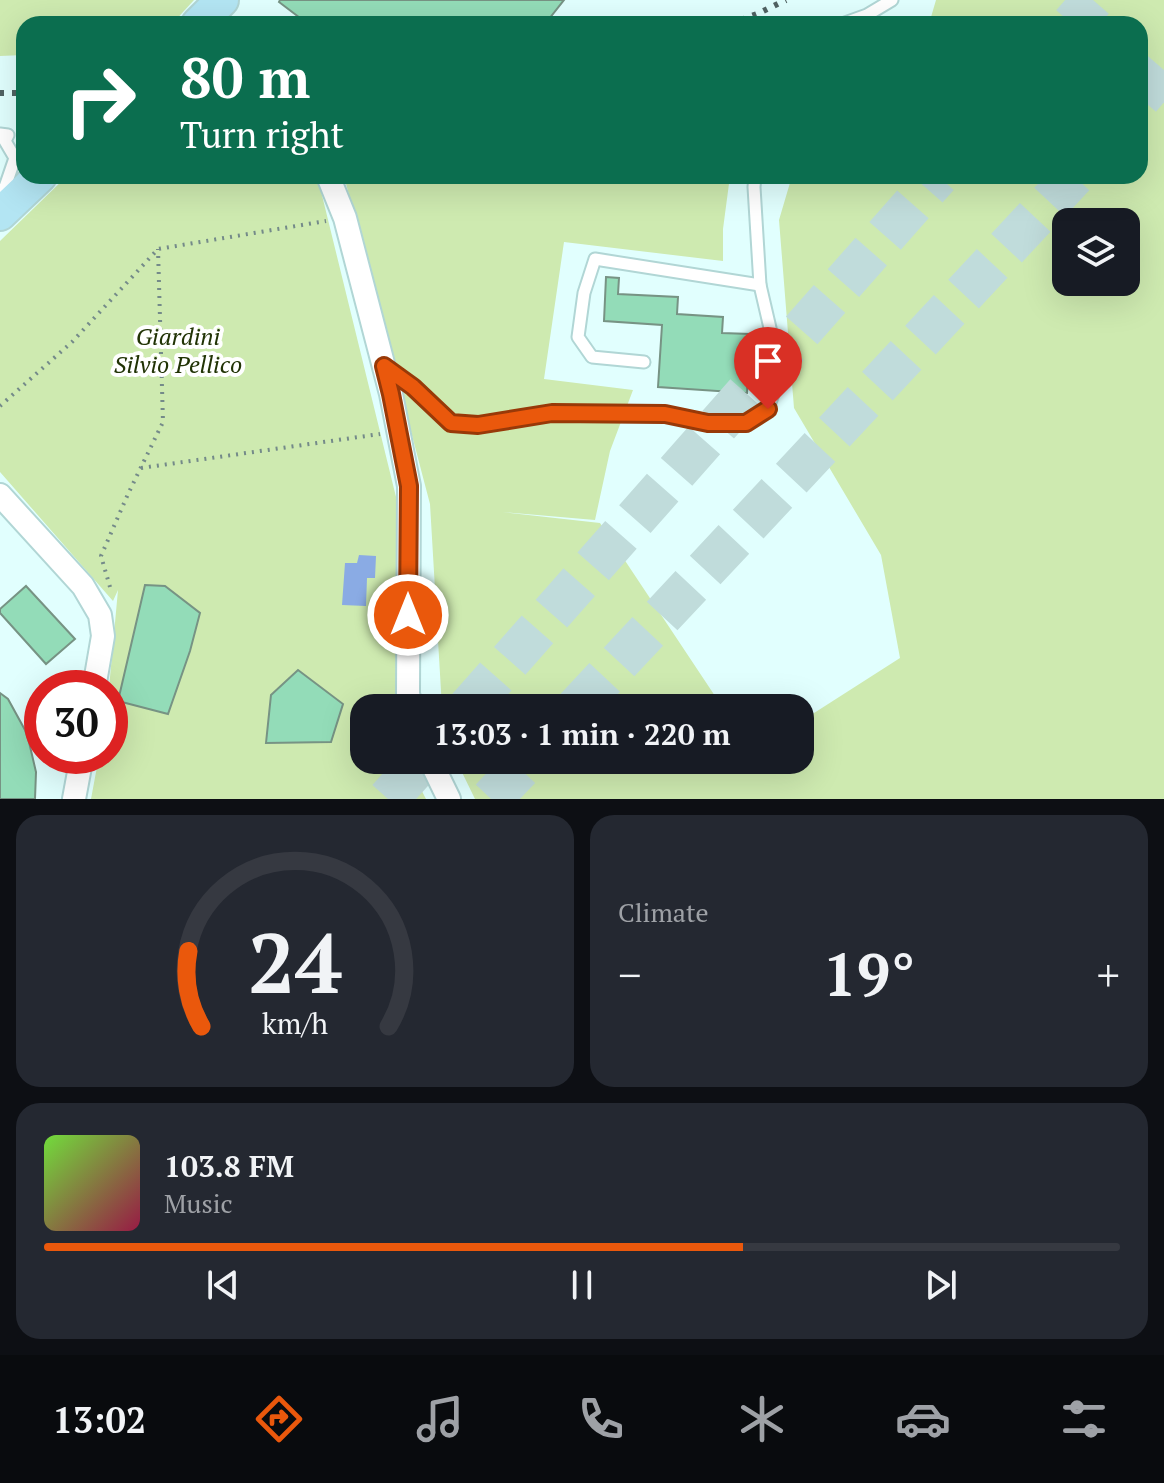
<!DOCTYPE html>
<meta charset="utf-8">
<style>
:root{--surface:#171b24;--page:#242831;--text:#f1f3f6;--muted:#9ea1a6;--line:#363941;--accent:#ea580c}
body{margin:0;font-family:"PT Serif",serif;background:var(--page);color:var(--text);height:100vh;display:flex;flex-direction:column;font-size:30px;white-space:nowrap}
*{box-sizing:border-box;margin:0}
p{font-size:26px;color:var(--muted)}
.icon{flex:none;width:44px;height:44px;fill:none;stroke:currentColor;stroke-width:2;stroke-linecap:round;stroke-linejoin:round}
.map{position:relative;height:799px;overflow:hidden}
.side{display:flex;flex-direction:column;gap:16px;padding:16px;background:#0d0f14;flex:1}
.side>*{flex:none}
.banner{position:absolute;left:16px;top:16px;width:1132px;height:168px;border-radius:24px;box-shadow:0 8px 32px #0002;background:#0b6e4f;color:#fff;overflow:hidden}
.fabs{position:absolute;left:1052px;top:208px;display:grid;gap:16px}
.fabs a{display:grid;place-items:center;width:88px;height:88px;border-radius:16px;background:var(--surface);box-shadow:0 8px 32px #0002;font-size:40px}
.speed{position:absolute;left:24px;top:670px;display:flex;gap:16px;font-size:40px;font-weight:700;text-align:center}
.speed>*{display:grid;place-content:center;width:104px;height:104px;border-radius:50%;background:var(--surface);box-shadow:0 8px 32px #0002;line-height:1}
.speed .limit{border:12px solid #d22;background:#fff;color:#111}
.pin{position:absolute;display:grid;place-items:center;width:68px;height:68px;color:#fff;margin:-82px -34px;border-radius:50% 50% 50% 0;rotate:-45deg;box-shadow:0 0 8px #0007}
.pin .icon{rotate:45deg}
.me{position:absolute;width:88px;margin:-44px;rotate:0deg;stroke-linejoin:round;filter:drop-shadow(0 0 6px #0008)}
.turn{display:flex;align-items:center;gap:28px;height:168px;padding:0 32px;font-size:36px}
.turn .icon{width:104px;height:104px;stroke-width:2.5}
.turn b{display:block;font-size:56px;line-height:68px}
.big{font-size:60px;font-weight:700;line-height:1.1}
.side .widget{flex:1;display:flex;flex-direction:column;justify-content:center;gap:12px;min-width:0;padding:0 28px;border-radius:24px;background:var(--page)}
.side .dial{align-items:center;gap:0}
.dial svg{height:208px;overflow:visible;fill:none;stroke:var(--line);stroke-width:7;stroke-linecap:round;text-anchor:middle}
.dial text{fill:var(--text);stroke:none}
.song{display:flex;align-items:center;gap:24px}
.cover{width:96px;height:96px;border-radius:12px;background:linear-gradient(135deg,hsl(100 70% 55%),hsl(340 70% 35%))}
.played{height:8px;border-radius:4px;background:linear-gradient(90deg,var(--accent) 65%,var(--line) 65%)}
.keys{display:flex;justify-content:space-around;direction:ltr}
.heat{display:flex;justify-content:space-between;align-items:center;font-size:44px;direction:ltr}
.side .tiles{flex:1;display:grid;gap:16px;grid-template-columns:1fr 1fr}
.widget:last-child{grid-column:span 2}
.trip{position:absolute;left:350px;top:694px;width:464px;height:80px;border-radius:24px;background:var(--surface);box-shadow:0 8px 32px #0002;font-weight:700;line-height:80px;text-align:center}
.tabs{display:flex;height:128px;justify-content:space-around;align-items:center;background:#090b0e;color:var(--muted)}
.tabs .icon{width:56px;height:56px}
.tabs .current{color:var(--accent)}
.tabs b{font-size:36px;color:var(--text)}
.map>svg:first-child{display:block}
</style>
<div class="map">
<svg width="1164" height="799" viewBox="0 0 1164 799">
<rect width="100%" height="100%" fill="#e1fffe"/>
<g fill="#ceeab0" fill-rule="evenodd">
<polygon points="0,0 194,0 172,24 24,24 24,55 0,56"/>
<path d="M936 0H1164V799H475L456 760H800V722L900 658 881 555 794 408 779 220 792 176H984L1068 183 1070 176H1140V24H929ZM1066 222H1126V282H1066Z"/>
<polygon points="67,176 316,176 318,179 397,501 398,708 364,708 364,760 406,760 426,799 91,799 99,756 110,756 109,688 118,590 113,601 0,472 0,241"/>
<polygon points="344,176 730,176 723,229 723,261 564,242 544,379 633,390 610,451 595,520 502,512 600,523 723,708 442,708 430,504"/>
</g>
<polygon fill="#8aabe4" points="359,555 376,556 375,578 367,578 366,606 342,605 345,563 357,563"/>
<g fill="#93dcb8" stroke="#779384" stroke-width="2">
<polygon points="280,0 564,0 545,24 308,24 279,2"/>
<polygon points="606,277 619,278 618,294 678,297 677,314 723,317 722,333 750,334 747,393 658,387 662,325 604,321"/>
<polygon points="145,585 165,586 200,613 190,651 168,714 118,701"/>
<polygon points="26,586 75,639 46,664 0,613 0,609"/>
<polygon points="298,670 343,704 331,742 266,743 271,695"/>
<polygon points="0,693 8,699 25,730 29,742 36,772 35,799 0,799"/>
</g>
<g fill="none" stroke-linecap="round" stroke-linejoin="round">
<g stroke="#c0dcdb" stroke-width="42" stroke-dasharray="42 21" stroke-linecap="butt">
<polyline points="1072,24 1093,0"/>
<polyline points="1140,98 1164,70"/>
<polyline points="468,708 938,176"/>
<polyline points="576,708 1074,176"/>
<polyline points="388,799 423,760"/>
<polyline points="491,799 528,760"/>
</g>
<defs>
<g id="lane">
<polyline points="842,24 867,15 892,0"/>
<polyline points="0,134 8,135 5,141 15,158 5,187 0,191"/>
<polyline points="644,362 592,357 578,337 584,293 595,259 760,285"/>
<polyline points="388,369 413,387 451,423 478,425 552,413 665,414 708,423 746,423 768,409 777,382 770,328 760,285 754,187 755,176"/>
</g>
<g id="street">
<polyline points="328,176 345,218 391,394 409,486 408,694 412,708"/>
<polyline points="0,495 83,586 100,615 103,636 94,688"/>
<polyline points="430,760 449,799"/>
<polyline points="74,799 82,756"/>
</g>
<g id="secondary">
<polyline points="198,24 222,0"/>
<polyline points="0,214 40,176"/>
</g>
</defs>
<use href="#lane" stroke="#b1d6d5" stroke-width="15"/>
<use href="#street" stroke="#b1d6d5" stroke-width="26"/>
<use href="#secondary" stroke="#b1d6d5" stroke-width="36"/>
<g stroke="#748a89" stroke-width="4" stroke-dasharray="2 6" stroke-linecap="butt">
<polyline points="0,406 72,342 158,249 326,221"/>
<polyline points="141,468 380,434"/>
<polyline points="110,587 101,556 128,494 163,422 158,249"/>
</g>
<use href="#lane" stroke="#fff" stroke-width="11"/>
<use href="#street" stroke="#fff" stroke-width="22"/>
<use href="#secondary" stroke="#b3e5f3" stroke-width="32"/>
<g stroke="#506262" stroke-width="6" stroke-dasharray="4 8" stroke-linecap="butt">
<polyline points="730,24 757,14 786,0"/>
<polyline points="0,93 24,93"/>
</g>
</g>
<g fill="none" stroke-linecap="round" stroke-linejoin="round">
<defs>
<polyline id="route" points="408,615 409,486 391,394 384,366 413,387 451,423 478,425 552,413 665,414 708,423 746,423 768,409"/>
</defs>
<use href="#route" stroke="#983908" stroke-width="20"/>
<use href="#route" stroke="#ea580c" stroke-width="14"/>
</g>
<g text-anchor="middle" dominant-baseline="central" stroke-width="8" stroke-linejoin="round" paint-order="stroke">
<g font-size="24" font-style="italic" fill="#213305" stroke="#fff">
<text x="178" y="336">Giardini<tspan x="178" dy="28">Silvio Pellico</tspan></text>
</g>
</g>
</svg>
<div class="fabs">
<a><svg class="icon" aria-label="layers" viewBox="0 0 24 24"><path d="M12 4l9 5-9 5-9-5zM3 14l9 5 9-5"/></svg></a>
</div>
<div class="speed"><div class="limit">30</div></div>
<div class="pin" style="left:768px;top:409px;background:#d93025"><svg class="icon" aria-label="arrive" viewBox="0 0 24 24"><path d="M6 21V4h12l-3 4 3 4H6"/></svg></div>
<svg class="me" style="left:408px;top:615px" viewBox="-20 -20 40 40"><circle r="17" fill="#ea580c" stroke="#fff" stroke-width="3"/><path d="M0-11L8 9 0 5-8 9z" fill="#fff"/></svg>
<div class="trip">13:03 · 1 min · 220 m</div>
<div class="banner">
<div class="turn"><svg class="icon" aria-label="right" viewBox="0 0 24 24"><path d="M7 20v-9h11M14 6l5 5-5 5"/></svg><div><b>80 m</b>Turn right</div></div>
</div>
</div>
<section class="side">
<div class="tiles">
<div class="widget dial"><svg viewBox="0 0 100 80">
<path d="M14 69A42 42 0 1 1 86 69"/>
<path d="M14 69A42 42 0 0 1 9 40" stroke="#ea580c"/>
<text x="50" y="56" font-size="32" font-weight="700">24</text>
<text x="50" y="72" font-size="11">km/h</text>
</svg></div>
<div class="widget"><p>Climate</p>
<div class="heat"><a>−</a><b class="big">19°</b><a>+</a></div>
</div>
<div class="widget">
<div class="song"><i class="cover"></i><div><b>103.8 FM</b><p>Music</p></div></div>
<div class="played"></div>
<div class="keys"><svg class="icon" aria-label="previous" viewBox="0 0 24 24"><path d="M18 5L8 12l10 7zM5 5v14"/></svg><svg class="icon" aria-label="pause" viewBox="0 0 24 24"><path d="M8 5v14M16 5v14"/></svg><svg class="icon" aria-label="next" viewBox="0 0 24 24"><path d="M6 5l10 7-10 7zM19 5v14"/></svg></div>
</div>
</div>
</section>
<nav class="tabs">
<b>13:02</b>
<svg class="icon current" aria-label="directions" viewBox="0 0 24 24"><path d="M12 3l9 9-9 9-9-9zM9 14v-3h6M13 9l2 2-2 2"/></svg>
<svg class="icon" aria-label="music" viewBox="0 0 24 24"><path d="M9 18V5l10-2v13"/><circle cx="6" cy="18" r="3"/><circle cx="16" cy="16" r="3"/></svg>
<svg class="icon" aria-label="phone" viewBox="0 0 24 24"><path d="M5 4h4l2 5-3 2q2 4 5 5l2-3 5 2v4C11 20 4 13 5 4z"/></svg>
<svg class="icon" aria-label="climate" viewBox="0 0 24 24"><path d="M12 3v18M4 7l16 10M4 17L20 7"/></svg>
<svg class="icon" aria-label="car" viewBox="0 0 24 24"><path d="M5 17H2v-5l4-1 3-4h7l3 4 3 1v5h-3M9 17h6M6 11h13"/><circle cx="7" cy="17" r="2"/><circle cx="17" cy="17" r="2"/></svg>
<svg class="icon" aria-label="filters" viewBox="0 0 24 24"><path d="M4 7h16M4 17h16"/><circle cx="9" cy="7" r="2"/><circle cx="15" cy="17" r="2"/></svg>
</nav>
